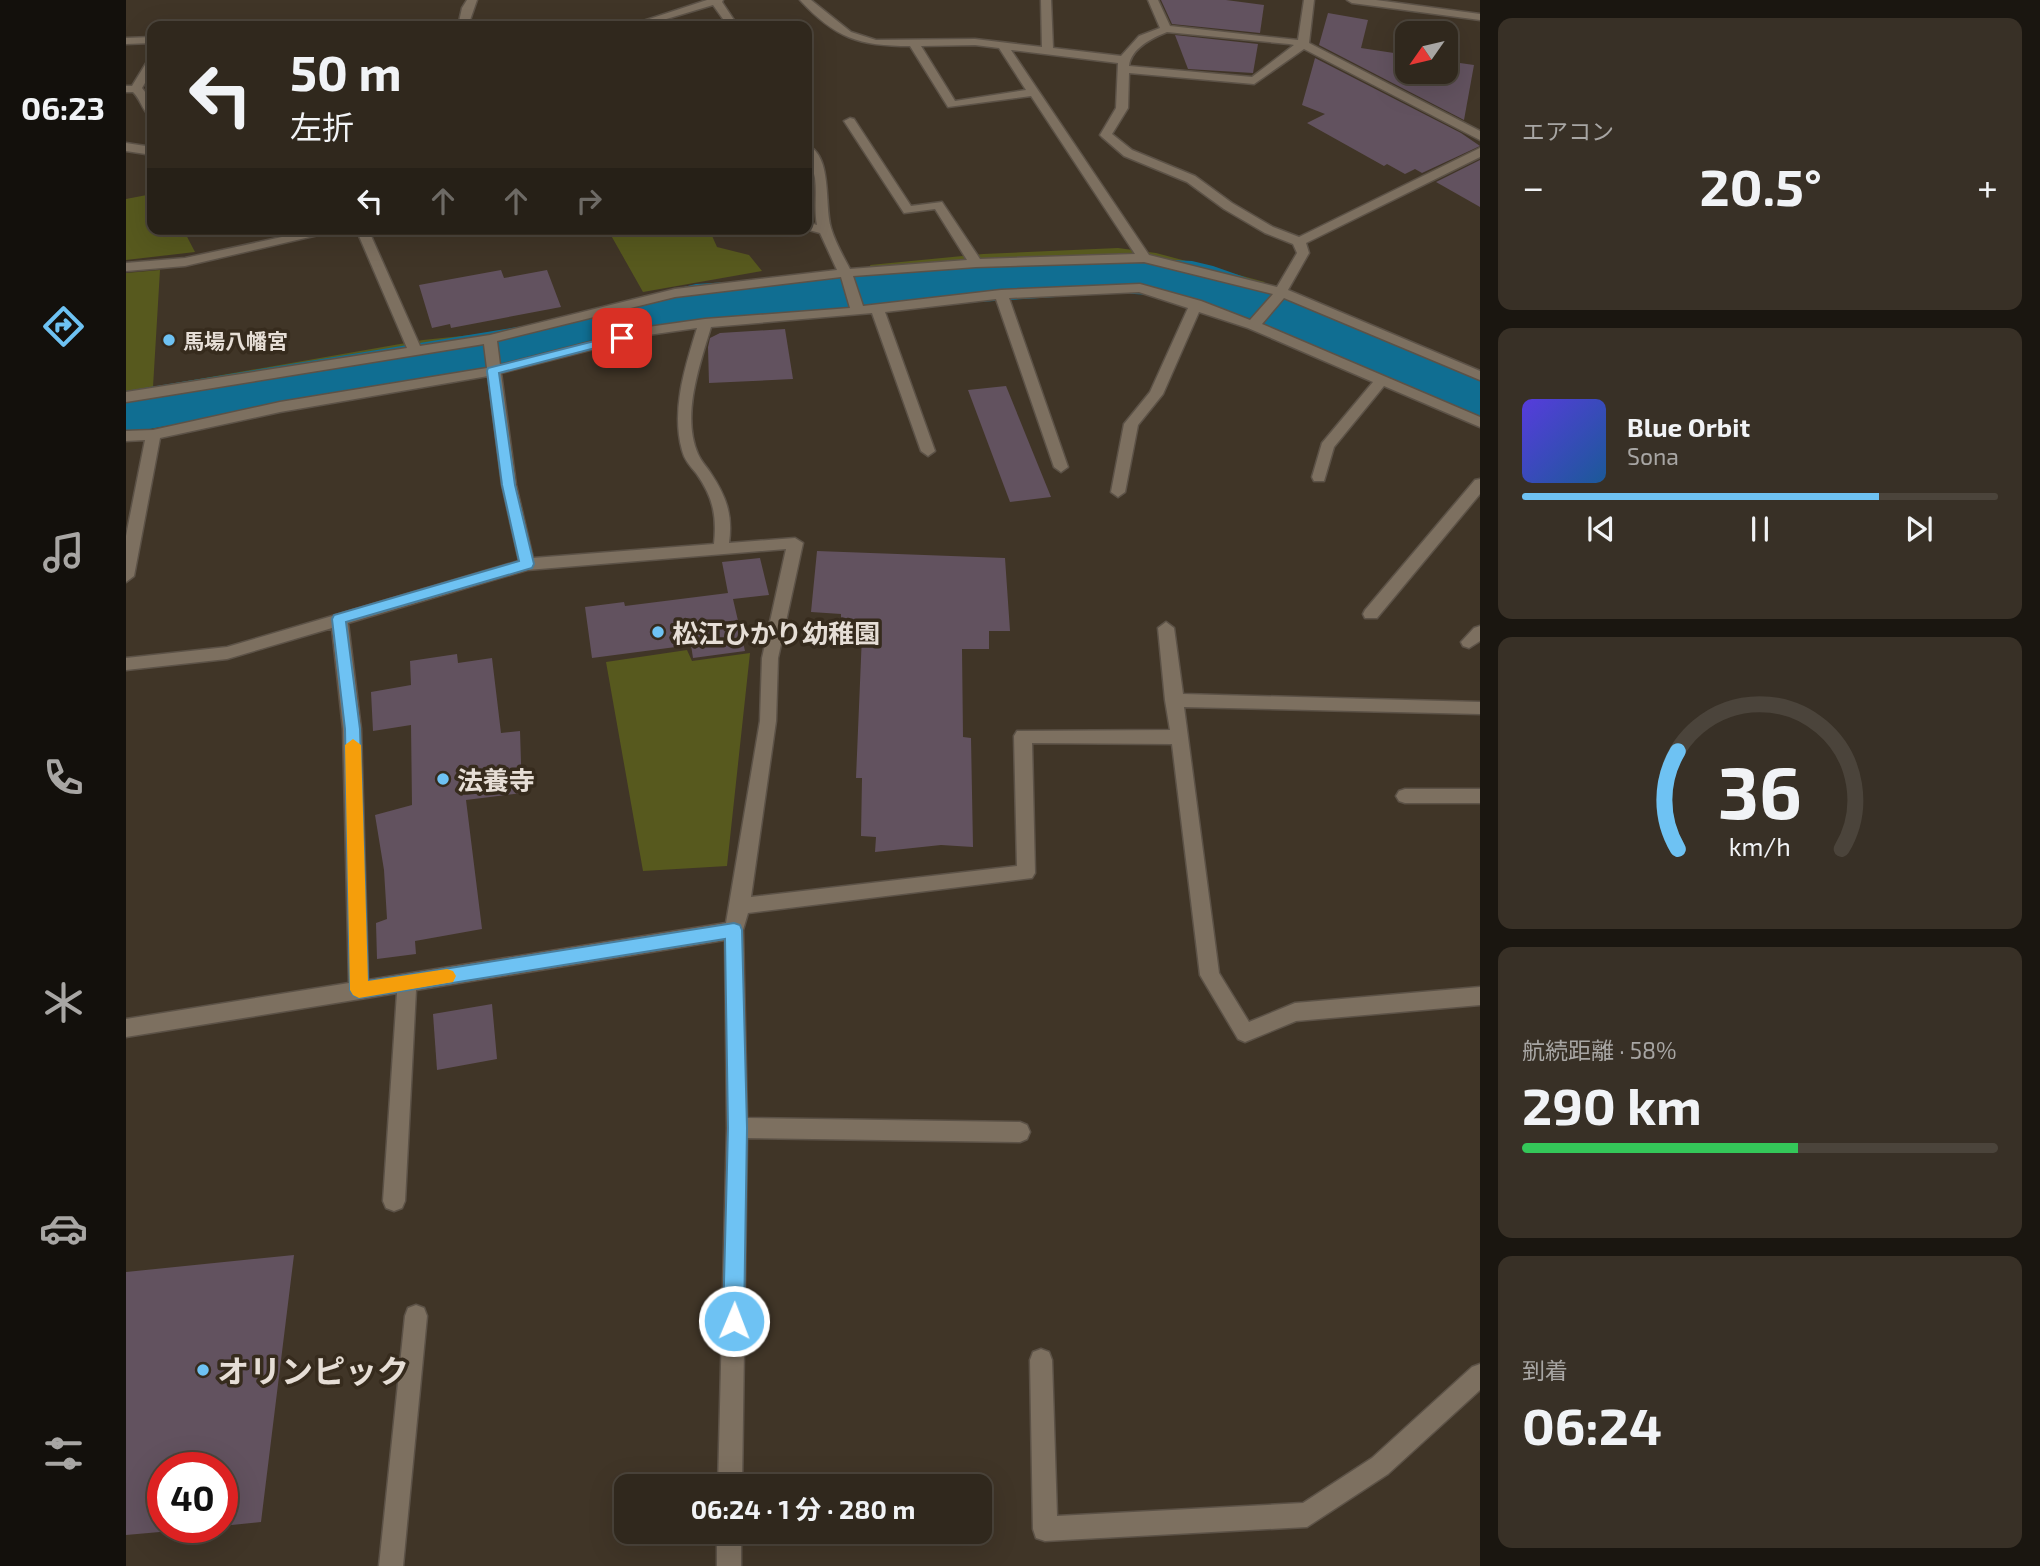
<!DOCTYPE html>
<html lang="ja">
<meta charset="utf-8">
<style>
:root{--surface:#30281d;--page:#383026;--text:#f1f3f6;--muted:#a8a6a4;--line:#4b443b;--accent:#6ec2f3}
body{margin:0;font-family:"Exo 2","Noto Sans JP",sans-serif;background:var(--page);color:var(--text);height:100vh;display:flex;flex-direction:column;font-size:26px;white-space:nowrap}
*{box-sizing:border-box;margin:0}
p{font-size:23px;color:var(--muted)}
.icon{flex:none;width:38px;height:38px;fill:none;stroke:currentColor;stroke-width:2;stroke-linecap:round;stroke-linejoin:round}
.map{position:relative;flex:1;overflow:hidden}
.panel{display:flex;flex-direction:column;gap:18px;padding:18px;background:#1a1610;width:560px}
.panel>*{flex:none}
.top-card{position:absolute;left:21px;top:21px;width:665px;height:214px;border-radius:14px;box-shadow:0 7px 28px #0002,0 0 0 2px var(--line);background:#30281d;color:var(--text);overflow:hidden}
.needle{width:46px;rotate:236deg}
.tools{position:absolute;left:1269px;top:21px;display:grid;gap:14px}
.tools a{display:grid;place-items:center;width:63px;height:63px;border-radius:14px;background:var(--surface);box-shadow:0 7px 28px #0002,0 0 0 2px var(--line);font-size:35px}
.speed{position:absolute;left:21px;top:1452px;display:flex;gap:14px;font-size:35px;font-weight:700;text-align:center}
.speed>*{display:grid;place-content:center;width:91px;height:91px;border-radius:50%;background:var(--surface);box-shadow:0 7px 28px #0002,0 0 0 2px var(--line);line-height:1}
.speed .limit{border:10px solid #d22;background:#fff;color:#111}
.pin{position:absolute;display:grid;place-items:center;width:60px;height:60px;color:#fff;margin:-30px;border-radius:14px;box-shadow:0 4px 10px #0006}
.me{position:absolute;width:77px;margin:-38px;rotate:1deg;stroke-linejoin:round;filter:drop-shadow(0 0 5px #0008)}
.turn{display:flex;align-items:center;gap:24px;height:147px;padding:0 28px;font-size:32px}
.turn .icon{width:91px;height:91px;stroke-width:2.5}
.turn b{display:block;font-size:49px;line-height:60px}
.lanes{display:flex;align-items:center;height:66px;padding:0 28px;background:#0003;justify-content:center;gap:35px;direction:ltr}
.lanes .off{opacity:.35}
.big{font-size:52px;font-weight:700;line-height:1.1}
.panel .card{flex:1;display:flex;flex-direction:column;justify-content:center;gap:10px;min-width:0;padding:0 24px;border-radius:14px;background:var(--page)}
.panel .dial{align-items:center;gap:0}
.dial svg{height:182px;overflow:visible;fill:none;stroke:var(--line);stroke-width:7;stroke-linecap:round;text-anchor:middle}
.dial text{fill:var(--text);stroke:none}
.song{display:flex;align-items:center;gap:21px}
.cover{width:84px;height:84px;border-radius:10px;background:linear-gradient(135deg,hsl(250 70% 55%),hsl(210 70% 35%))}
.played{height:7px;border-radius:4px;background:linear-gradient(90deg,var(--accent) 75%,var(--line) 75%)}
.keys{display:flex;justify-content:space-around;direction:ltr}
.heat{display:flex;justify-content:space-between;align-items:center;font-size:38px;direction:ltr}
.charge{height:10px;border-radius:5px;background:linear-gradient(90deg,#34c759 58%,var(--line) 0)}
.trip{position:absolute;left:488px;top:1474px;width:378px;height:70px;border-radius:14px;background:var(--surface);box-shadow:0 7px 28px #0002,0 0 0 2px var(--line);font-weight:700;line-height:70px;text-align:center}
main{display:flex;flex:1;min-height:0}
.tab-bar{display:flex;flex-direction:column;width:126px;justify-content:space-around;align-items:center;background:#13100c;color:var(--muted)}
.tab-bar .icon{width:49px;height:49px}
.tab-bar .current{color:var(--accent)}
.tab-bar b{font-size:32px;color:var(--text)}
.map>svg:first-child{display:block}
</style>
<main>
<nav class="tab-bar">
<b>06:23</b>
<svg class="icon current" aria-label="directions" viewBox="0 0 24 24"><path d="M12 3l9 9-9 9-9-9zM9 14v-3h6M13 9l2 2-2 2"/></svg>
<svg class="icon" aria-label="music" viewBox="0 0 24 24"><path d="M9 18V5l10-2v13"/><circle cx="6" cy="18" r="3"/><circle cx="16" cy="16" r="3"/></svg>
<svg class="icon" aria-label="phone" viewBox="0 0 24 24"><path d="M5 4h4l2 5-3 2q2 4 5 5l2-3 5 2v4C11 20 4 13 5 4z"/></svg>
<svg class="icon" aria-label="climate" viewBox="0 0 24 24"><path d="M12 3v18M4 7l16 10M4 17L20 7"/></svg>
<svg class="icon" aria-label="car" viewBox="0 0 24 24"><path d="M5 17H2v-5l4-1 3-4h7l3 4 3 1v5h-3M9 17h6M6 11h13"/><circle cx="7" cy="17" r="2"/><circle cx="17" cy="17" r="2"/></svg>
<svg class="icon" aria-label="filters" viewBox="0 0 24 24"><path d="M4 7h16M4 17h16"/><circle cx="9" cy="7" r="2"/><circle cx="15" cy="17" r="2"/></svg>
</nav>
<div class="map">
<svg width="1354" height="1566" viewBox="0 0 1354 1566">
<rect width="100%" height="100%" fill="#403527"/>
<g fill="#57591e">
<polygon points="26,194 26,229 57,229 69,252 0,260 0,199"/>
<polygon points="583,229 591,247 623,255 636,271 517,292 482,230"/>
<polygon points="992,248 1030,253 1139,282 1111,307 1068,294 982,281 867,287 758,301 744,265 857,254"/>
<polygon points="34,270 27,387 297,340 393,330 520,295 690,272 705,306 565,316 510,325 347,365 153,398 24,429 0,430 0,273"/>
<polygon points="1175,299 1354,377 1354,415 1276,385 1152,324 1153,318"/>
<polygon points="561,650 566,661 624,653 601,866 517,871 480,662"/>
</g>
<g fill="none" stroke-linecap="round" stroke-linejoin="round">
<polygon fill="#106e92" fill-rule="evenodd" points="992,257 1066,261 1087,266 1141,285 1354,375 1354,420 1331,414 1099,311 1058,297 992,293 570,320 397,364 0,433 0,391 397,326 570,284"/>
</g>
<g fill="#62525f">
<polygon points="1035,0 1100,0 1138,5 1134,33 1046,24"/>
<polygon points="1202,13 1242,20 1235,48 1281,55 1281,72 1320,72 1320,61 1348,65 1338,120 1193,45"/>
<polygon points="1049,35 1132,44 1127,73 1062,69"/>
<polygon points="1189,58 1335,133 1354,146 1296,173 1289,169 1279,174 1261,164 1258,166 1181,123 1199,114 1176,105"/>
<polygon points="1354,160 1354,207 1310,182"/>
<polygon points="375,270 378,278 421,270 435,307 325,328 324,324 306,328 293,285"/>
<polygon points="659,329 667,379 583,383 582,347 584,338 594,333"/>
<polygon points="880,386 925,497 884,502 842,390"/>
<polygon points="691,551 879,558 884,631 863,631 863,649 836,649 837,737 845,738 847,847 815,845 749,852 750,837 735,836 736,778 730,778 736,635 715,635 715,614 685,612"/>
<polygon points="634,558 643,595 607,599 619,651 567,658 565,645 466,658 459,607 498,602 499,606 602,593 596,562"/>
<polygon points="331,654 332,663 366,658 375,733 394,731 396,793 340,800 356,929 289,941 290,954 251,959 250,923 261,919 258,870 249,815 286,805 285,725 247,731 245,692 285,685 284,661"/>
<polygon points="366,1004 371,1059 311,1070 307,1014"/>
<polygon points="168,1255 135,1522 96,1526 96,1468 37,1468 37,1528 79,1528 0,1535 0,1272"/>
</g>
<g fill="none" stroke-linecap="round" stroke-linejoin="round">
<defs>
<g id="minor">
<polygon points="341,0 351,0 342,26 332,26 336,8"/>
<polygon points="581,0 597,0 596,2 612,26 602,26 587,5 517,26 502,26"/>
<path d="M674 0H685L725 32 750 40 849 39 916 47 915 0H925L927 48 995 56 1013 36 1034 28 1022 0H1032L1044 26 1172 40 1178 0H1188L1183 43 1354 131V140L1178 49 1128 84 1003 73 1002 108 986 134 1006 150 1069 176 1106 203 1147 227 1173 237 1354 148V157L1180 243 1183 253 1162 290 1354 371V380L1158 298 1136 324 1354 417V427L1258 386 1208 447 1198 481H1188L1186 477 1196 443 1247 382 1122 328 1073 312 1037 394 1012 425 999 492 992 497 985 492 998 424 1024 392 1062 308 1013 292 883 298 942 467 935 472 928 467 870 299 759 312 809 451 802 456 795 451 746 313 585 327C574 364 555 416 572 454 575 461 580 466 584 472 600 496 607 514 603 543L669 538 677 543 652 658 650 721 625 897 891 866 888 736 891 731 1044 730 1039 700 1032 628 1040 622 1048 628 1057 694 1354 702V714L1058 707 1093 973 1123 1022 1169 1003 1354 987V1005L1170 1021 1119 1042 1112 1039 1074 975 1046 744 906 743 909 873 906 878 622 913 617 930 621 1118 894 1122 901 1125 904 1132 901 1139 894 1142 621 1138 616 1486H592L601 1128 599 940 290 990 279 1201 276 1208 268 1211 260 1208 257 1201 271 993 0 1037V1019L223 983 217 729 206 628 101 659 0 670V658L101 647 393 561 376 485 362 376 154 412 34 438 8 576 0 582V536L19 440 0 441V431L27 430 154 402 361 368 358 344 0 402V392L281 348 230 229H242L294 346 364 335 549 289 711 270 694 233 679 229 681 222 691 225C688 209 691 194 689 178 687 166 680 160 681 145 707 156 698 205 705 228 709 242 717 256 724 269L841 260 809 209 778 213 718 121 724 118 728 119 785 206 816 202 854 259 1009 254 905 96 822 107 784 46C733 46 709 38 674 0ZM1041 32 1163 44 1168 45 1126 77 1003 66C1005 48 1026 38 1041 32ZM849 45 873 48 900 90 829 101 795 46ZM885 50 992 63 990 108 974 135 976 137 998 156 1061 182 1098 209 1139 233 1167 244 1171 253 1151 287 1023 255ZM1018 262 1147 294 1124 320 1075 301 1014 284 875 290 737 306 727 276 850 267ZM715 277 724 308 579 319 522 327 374 365 371 341 549 297ZM571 328C559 367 545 410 556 450 558 459 564 466 570 473 587 497 591 515 588 544L407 558 390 485 375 373 522 335ZM660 549 636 658 634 721 600 923 242 980 235 729 222 623 401 570Z"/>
<polygon points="1221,0 1250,0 1354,14 1354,20 1226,3"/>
<polygon points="26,37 26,43 0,44 0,38"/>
<path d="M26 59V71L16 88 26 101V116C17 114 15 99 7 92H0V86H6L22 60Z"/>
<polygon points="0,143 26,147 26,155 0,151"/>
<polygon points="193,229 218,229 59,266 0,271 0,263 59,258"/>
<polygon points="1354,479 1354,494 1251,618 1239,618 1237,614 1239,610 1349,480"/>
<polygon points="1354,626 1354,641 1343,648 1337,646 1335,642 1348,628"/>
<polygon points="1279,789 1354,789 1354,803 1279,803 1273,801 1270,796 1273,791"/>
<polygon points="290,1305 298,1308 301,1316 277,1566 253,1566 279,1316 282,1308"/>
<polygon points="915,1349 923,1352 926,1360 931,1516 1177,1503 1246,1458 1346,1367 1354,1364 1354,1390 1262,1474 1181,1527 919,1541 910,1538 907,1529 904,1360 907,1352"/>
<rect x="591" y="1531" width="24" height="35"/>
</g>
</defs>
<use href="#minor" stroke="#5c5247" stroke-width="3"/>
<use href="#minor" fill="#7d7060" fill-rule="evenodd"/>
</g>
<polygon fill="#6ec2f3" stroke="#487e9e" stroke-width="2" points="496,334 500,335 500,340 373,373 389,485 408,564 406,568 220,622 234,729 242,981 608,923 614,925 616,930 621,1128 618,1321 615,1328 608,1331 600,1328 597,1321 602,1128 599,939 233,998 227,995 224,990 219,729 206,619 208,615 393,561 376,485 361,371 362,368"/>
<polygon fill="#f59e0b" points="227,739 235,745 242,981 321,969 327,971 330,976 327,982 233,998 227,995 224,990 219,745"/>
<g fill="#6ec2f3" stroke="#362b1d" stroke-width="2.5">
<circle cx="43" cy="340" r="7"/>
<circle cx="532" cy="632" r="7"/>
<circle cx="317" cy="779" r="7"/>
<circle cx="77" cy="1370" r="7"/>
</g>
<g text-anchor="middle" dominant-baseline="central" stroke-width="7" stroke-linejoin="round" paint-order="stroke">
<g font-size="21" font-weight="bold" fill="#e6ded6" stroke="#362b1d" text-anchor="start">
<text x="57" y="340">馬場八幡宮</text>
</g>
<g font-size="26" font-weight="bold" fill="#e6ded6" stroke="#362b1d" text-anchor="start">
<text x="546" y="632">松江ひかり幼稚園</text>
<text x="331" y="779">法養寺</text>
</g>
<g font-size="32" font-weight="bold" fill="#e6ded6" stroke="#362b1d" text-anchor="start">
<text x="91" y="1370">オリンピック</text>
</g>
</g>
</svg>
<div class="tools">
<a><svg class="needle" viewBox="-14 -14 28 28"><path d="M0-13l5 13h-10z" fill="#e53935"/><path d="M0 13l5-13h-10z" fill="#a8a6a4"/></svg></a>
</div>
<div class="speed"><div class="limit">40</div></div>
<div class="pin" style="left:496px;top:338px;background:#d93025"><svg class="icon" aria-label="arrive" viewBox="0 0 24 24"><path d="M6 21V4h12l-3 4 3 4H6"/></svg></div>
<svg class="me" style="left:608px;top:1321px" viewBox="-20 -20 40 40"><circle r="17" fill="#6ec2f3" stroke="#fff" stroke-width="3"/><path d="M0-11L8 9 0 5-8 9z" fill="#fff"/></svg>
<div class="trip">06:24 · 1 分 · 280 m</div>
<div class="top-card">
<div class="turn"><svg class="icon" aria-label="left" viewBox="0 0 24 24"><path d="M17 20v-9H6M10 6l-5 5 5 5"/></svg><div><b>50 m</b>左折</div></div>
<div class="lanes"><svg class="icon" aria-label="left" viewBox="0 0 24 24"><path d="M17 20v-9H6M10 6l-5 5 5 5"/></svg><svg class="icon off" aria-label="ahead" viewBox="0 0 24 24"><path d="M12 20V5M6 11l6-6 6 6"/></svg><svg class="icon off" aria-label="ahead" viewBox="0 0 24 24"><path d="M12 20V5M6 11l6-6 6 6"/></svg><svg class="icon off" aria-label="right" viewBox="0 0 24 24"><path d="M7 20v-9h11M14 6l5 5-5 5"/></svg></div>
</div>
</div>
<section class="panel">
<div class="card"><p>エアコン</p>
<div class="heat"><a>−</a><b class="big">20.5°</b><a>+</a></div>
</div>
<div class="card">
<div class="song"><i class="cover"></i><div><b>Blue Orbit</b><p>Sona</p></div></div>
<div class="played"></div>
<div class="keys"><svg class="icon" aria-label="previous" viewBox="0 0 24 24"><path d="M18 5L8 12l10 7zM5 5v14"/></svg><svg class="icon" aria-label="pause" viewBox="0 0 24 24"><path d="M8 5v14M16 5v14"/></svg><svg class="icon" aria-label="next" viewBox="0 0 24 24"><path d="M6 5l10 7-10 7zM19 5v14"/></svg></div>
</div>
<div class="card dial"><svg viewBox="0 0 100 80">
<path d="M14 69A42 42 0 1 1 86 69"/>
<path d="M14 69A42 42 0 0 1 14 26" stroke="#6ec2f3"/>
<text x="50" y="56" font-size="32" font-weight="700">36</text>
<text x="50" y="72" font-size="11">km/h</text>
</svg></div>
<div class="card"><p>航続距離 · 58%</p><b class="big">290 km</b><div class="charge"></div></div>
<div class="card"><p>到着</p><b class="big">06:24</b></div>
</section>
</main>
